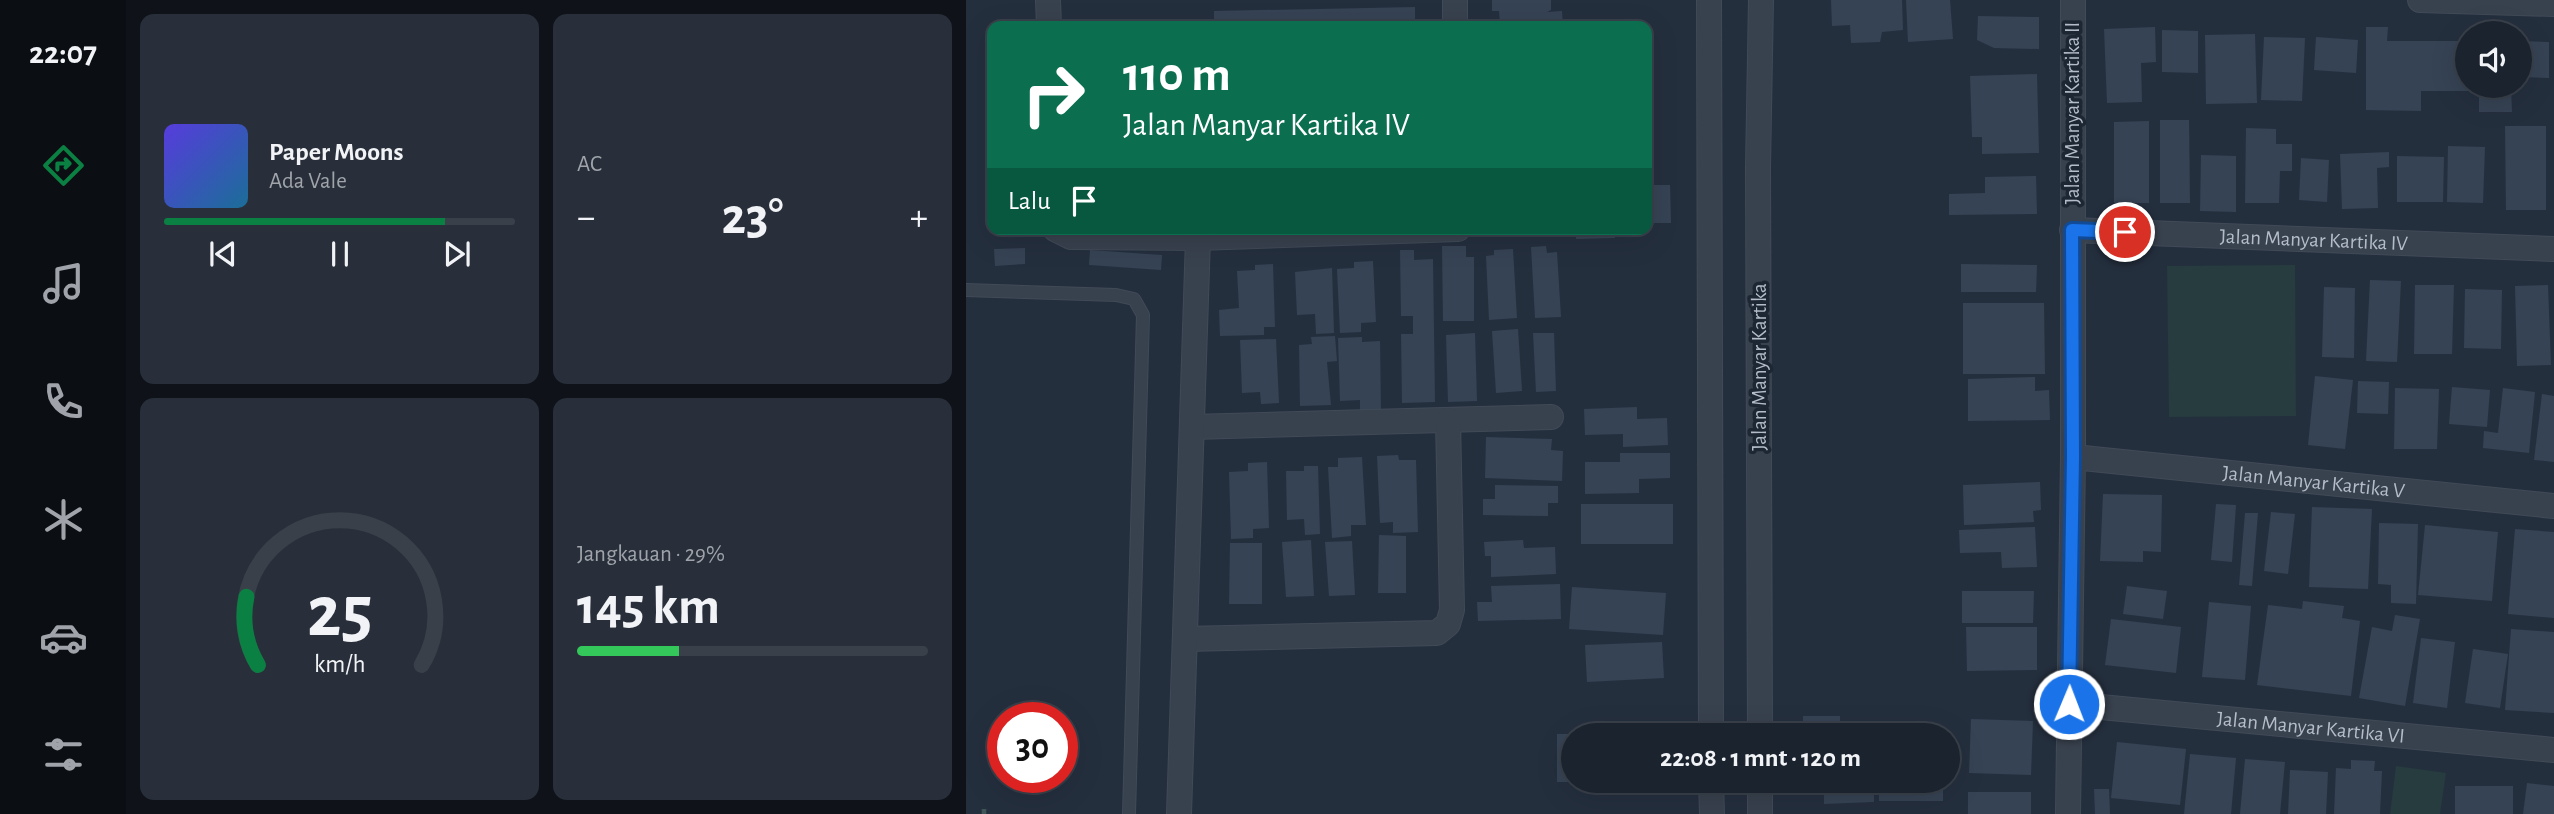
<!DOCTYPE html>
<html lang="id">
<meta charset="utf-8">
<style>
:root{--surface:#1b232e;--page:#282f3a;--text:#f1f3f6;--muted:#a0a4aa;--line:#39404a;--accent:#0b8043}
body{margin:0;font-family:"Alegreya Sans",sans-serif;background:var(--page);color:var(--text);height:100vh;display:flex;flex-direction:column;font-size:26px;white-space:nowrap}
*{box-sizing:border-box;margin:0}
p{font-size:23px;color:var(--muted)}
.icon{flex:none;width:38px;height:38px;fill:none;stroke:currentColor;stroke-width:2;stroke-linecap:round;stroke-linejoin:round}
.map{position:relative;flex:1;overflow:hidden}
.panel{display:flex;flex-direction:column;gap:14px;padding:14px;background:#0f1319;width:840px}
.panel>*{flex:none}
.guide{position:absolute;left:21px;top:21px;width:665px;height:214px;border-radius:14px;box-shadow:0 7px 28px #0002,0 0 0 2px var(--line);background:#0b6e4f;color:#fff;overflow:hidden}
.controls{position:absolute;left:1489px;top:21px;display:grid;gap:14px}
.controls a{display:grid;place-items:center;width:77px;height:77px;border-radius:50%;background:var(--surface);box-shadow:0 7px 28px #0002,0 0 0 2px var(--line);font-size:35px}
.speed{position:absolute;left:21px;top:702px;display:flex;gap:14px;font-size:35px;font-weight:700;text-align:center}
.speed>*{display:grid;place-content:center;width:91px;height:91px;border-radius:50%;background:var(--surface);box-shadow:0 7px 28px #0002,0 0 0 2px var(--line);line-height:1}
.speed .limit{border:10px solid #d22;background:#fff;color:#111}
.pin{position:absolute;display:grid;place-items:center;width:60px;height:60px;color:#fff;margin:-30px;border:4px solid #fff;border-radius:50%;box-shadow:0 2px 7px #0007}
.me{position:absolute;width:77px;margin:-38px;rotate:1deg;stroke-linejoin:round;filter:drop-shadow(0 0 5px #0008)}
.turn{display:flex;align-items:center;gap:24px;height:147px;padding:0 21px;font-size:32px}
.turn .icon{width:91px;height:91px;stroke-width:2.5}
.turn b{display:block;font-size:49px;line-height:60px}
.then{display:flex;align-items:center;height:66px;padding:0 21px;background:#0003;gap:14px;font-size:26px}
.big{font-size:52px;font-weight:700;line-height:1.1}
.panel .tile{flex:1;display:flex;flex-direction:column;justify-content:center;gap:10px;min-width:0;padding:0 24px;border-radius:14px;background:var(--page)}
.panel .dial{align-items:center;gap:0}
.dial svg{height:182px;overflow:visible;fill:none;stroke:var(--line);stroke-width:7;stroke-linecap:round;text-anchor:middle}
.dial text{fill:var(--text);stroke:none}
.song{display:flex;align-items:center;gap:21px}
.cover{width:84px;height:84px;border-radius:10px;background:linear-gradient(135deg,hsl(250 70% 55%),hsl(200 70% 35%))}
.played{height:7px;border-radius:4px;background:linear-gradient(90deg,var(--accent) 80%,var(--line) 80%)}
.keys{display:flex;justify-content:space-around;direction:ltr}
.heat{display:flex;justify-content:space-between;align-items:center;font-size:38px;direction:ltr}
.charge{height:10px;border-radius:5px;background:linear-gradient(90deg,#34c759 29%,var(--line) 0)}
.panel .tiles{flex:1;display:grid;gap:14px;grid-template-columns:repeat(2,1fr)}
.trip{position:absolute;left:595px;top:723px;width:399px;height:70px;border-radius:35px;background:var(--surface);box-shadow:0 7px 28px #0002,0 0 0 2px var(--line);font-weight:700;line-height:70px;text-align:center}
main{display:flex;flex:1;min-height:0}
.menu{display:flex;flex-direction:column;width:126px;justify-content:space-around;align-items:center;background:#0b0e12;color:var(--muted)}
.menu .icon{width:49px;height:49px}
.menu .selected{color:var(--accent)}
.menu b{font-size:32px;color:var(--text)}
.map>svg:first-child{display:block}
</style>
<main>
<nav class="menu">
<b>22:07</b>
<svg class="icon selected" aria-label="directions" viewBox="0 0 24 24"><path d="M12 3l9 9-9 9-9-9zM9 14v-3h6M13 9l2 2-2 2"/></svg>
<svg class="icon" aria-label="music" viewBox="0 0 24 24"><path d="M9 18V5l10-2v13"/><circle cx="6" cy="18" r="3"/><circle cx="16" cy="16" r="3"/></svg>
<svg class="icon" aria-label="phone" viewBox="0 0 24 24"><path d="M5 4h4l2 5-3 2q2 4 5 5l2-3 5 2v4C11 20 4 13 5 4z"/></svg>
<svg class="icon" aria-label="climate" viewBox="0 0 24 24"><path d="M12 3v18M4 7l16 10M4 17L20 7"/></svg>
<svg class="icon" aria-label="car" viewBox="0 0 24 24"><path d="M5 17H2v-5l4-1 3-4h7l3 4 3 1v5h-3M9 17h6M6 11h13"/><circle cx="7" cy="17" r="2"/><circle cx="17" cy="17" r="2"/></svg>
<svg class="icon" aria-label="filters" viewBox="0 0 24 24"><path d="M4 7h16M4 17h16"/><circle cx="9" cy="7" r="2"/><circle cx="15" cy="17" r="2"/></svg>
</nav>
<section class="panel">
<div class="tiles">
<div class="tile">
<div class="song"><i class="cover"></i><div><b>Paper Moons</b><p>Ada Vale</p></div></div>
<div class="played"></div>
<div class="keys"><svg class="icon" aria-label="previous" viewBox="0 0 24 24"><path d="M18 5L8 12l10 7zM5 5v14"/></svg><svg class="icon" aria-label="pause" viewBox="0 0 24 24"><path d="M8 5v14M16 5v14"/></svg><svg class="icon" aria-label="next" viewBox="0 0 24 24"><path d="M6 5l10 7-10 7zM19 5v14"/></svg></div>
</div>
<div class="tile"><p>AC</p>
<div class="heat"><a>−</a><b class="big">23°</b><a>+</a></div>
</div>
<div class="tile dial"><svg viewBox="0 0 100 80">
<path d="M14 69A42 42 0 1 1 86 69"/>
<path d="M14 69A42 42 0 0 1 9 39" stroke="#0b8043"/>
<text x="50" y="56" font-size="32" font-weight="700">25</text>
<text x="50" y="72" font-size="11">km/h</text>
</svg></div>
<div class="tile"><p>Jangkauan · 29%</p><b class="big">145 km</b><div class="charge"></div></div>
</div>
</section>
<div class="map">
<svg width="1588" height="814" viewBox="0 0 1588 814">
<rect width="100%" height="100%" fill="#242f3e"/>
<g fill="#263c3f">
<polygon points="1329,265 1330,416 1203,417 1201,266"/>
<polygon points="1430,766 1480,773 1474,814 1424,814"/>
</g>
<g fill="#364354">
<polygon points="526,0 585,0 585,10 581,12 596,11 597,26 534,25 533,11 526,11"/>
<polygon points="865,0 936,0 937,30 916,32 914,42 885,43 884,25 866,26"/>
<polygon points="940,0 984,0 987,39 942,42"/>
<polygon points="449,7 449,26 248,26 248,11"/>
<polygon points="1012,16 1073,17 1073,49 1028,48 1011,40"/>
<polygon points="1189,27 1190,62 1175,63 1176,102 1141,103 1138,29"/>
<polygon points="1400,27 1422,27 1421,41 1502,41 1502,86 1509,86 1509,91 1455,91 1455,111 1400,110"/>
<polygon points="1196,30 1232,31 1232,73 1196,72"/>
<polygon points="1289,34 1291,103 1240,104 1239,35"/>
<polygon points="1298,37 1339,38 1336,101 1295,100"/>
<polygon points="1350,37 1392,40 1390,73 1348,70"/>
<polygon points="1556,41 1583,42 1583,78 1555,77"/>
<polygon points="1071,74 1073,153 1016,154 1016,137 1006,137 1004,76"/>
<polygon points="1513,86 1545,86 1546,112 1513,112"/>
<polygon points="1194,120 1223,120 1224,203 1194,203"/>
<polygon points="1183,121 1183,203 1148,203 1148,122"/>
<polygon points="1539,126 1580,126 1580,210 1540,210"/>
<polygon points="1280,128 1310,129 1310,144 1326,144 1326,171 1314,171 1313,203 1279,203"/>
<polygon points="1482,146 1519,147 1517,203 1481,202"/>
<polygon points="1423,152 1423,167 1411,168 1412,208 1376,209 1374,154"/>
<polygon points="1235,155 1270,156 1270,212 1234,211"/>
<polygon points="1431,156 1478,157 1477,202 1431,202"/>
<polygon points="1335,158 1363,160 1361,202 1333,200"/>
<polygon points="1070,176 1071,214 983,215 983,194 1019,193 1019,177"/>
<polygon points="681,185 704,185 705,223 681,223"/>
<polygon points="610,229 649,229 649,238 610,239"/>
<polygon points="476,246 500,246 500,257 508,257 508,321 477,321"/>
<polygon points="580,246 581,253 591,252 595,317 569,318 565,247"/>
<polygon points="59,248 59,264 29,266 28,249"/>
<polygon points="547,249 551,318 523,320 520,256 528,255 528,250"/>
<polygon points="124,250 196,255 195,270 123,265"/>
<polygon points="434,250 448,250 448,260 467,259 469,402 436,403 435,334 447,334 447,316 435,316"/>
<polygon points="407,261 410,322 395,323 395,332 374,333 371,269 388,268 388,262"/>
<polygon points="307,264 309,327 298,327 298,335 254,336 253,310 273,308 271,271 289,270 289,265"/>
<polygon points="995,264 1071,265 1070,292 995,292"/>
<polygon points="366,268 368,333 350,334 349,314 331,315 329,272"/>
<polygon points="1404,280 1435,281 1431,362 1400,361"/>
<polygon points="1449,285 1488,285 1486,354 1448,354"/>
<polygon points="1582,285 1585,365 1551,366 1549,286"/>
<polygon points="1358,287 1389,288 1388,358 1356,357"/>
<polygon points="1499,289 1536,290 1535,349 1498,348"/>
<polygon points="997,303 1078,303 1079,374 997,374"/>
<polygon points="552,329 556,391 530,393 526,331"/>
<polygon points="509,333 511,401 482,402 480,335"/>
<polygon points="567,333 588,333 590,391 570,392"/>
<polygon points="369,336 371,361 361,362 365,405 334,406 333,345 346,344 345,337"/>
<polygon points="396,337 396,342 414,341 415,410 394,411 394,400 374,401 372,338"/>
<polygon points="310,339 313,403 295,404 294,392 276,393 274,340"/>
<polygon points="1349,376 1387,380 1379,449 1342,445"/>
<polygon points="1069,377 1069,391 1083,390 1084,420 1002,421 1002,379"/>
<polygon points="1392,381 1423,382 1422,414 1391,413"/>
<polygon points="1486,387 1524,390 1521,427 1483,424"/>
<polygon points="1429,388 1473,389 1471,449 1428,449"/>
<polygon points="1537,388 1569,392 1563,453 1517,448 1518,431 1532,433"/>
<polygon points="1576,394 1588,396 1588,462 1568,460"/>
<polygon points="671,407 671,419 701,418 702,445 657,447 657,434 619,435 618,409"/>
<polygon points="520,437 586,439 585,450 597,451 596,481 519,478"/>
<polygon points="654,453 704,453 704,478 673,479 673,493 619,494 619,462 654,462"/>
<polygon points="432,455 433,460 450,460 452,532 427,533 427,522 414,523 411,456"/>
<polygon points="396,457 400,525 385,525 385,536 366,538 362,467 372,467 372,458"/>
<polygon points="301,462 303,528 287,529 287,538 265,539 263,472 282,471 282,463"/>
<polygon points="338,466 352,466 354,534 339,535 338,519 321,520 320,471 338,471"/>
<polygon points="1074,482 1075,510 1067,511 1068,522 998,525 997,485"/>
<polygon points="529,485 592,486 592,503 582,503 582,516 517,515 517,499 529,499"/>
<polygon points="1137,494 1196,495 1195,552 1177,551 1177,562 1134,561"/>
<rect x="615" y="504" width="92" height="40"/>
<polygon points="1250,504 1270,505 1266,562 1245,560"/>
<polygon points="1346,507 1406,509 1402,589 1343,587"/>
<polygon points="1305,512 1329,514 1322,574 1298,571"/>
<polygon points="1279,513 1292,513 1286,586 1273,585"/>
<polygon points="1413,523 1452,524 1450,604 1425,603 1425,585 1412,584"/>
<polygon points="1459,525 1532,532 1526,601 1452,595"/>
<polygon points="1069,527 1071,567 1036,568 1035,552 994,553 993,530"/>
<polygon points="1549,529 1588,532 1588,618 1542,614"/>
<polygon points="413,535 440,536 440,593 412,593"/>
<polygon points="345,540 348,596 320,597 316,542"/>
<polygon points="557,540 558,548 589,547 590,574 525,577 525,556 519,556 518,542"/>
<polygon points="386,541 389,595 363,596 359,542"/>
<polygon points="264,543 296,543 296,604 263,604"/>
<polygon points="594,584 595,619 512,621 511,602 526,602 525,586"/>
<polygon points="1161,586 1201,591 1197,619 1157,614"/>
<polygon points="606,587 700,593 697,635 603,629"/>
<polygon points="996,591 1068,591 1067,623 996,623"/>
<polygon points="1337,601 1378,606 1376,618 1394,621 1385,696 1291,685 1302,605 1336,609"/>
<polygon points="1243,602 1285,606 1279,680 1236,677"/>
<polygon points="1429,615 1454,619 1439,706 1393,698 1406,627 1426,631"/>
<polygon points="1145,619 1215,627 1210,673 1139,665"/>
<polygon points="1000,627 1071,627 1071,670 1001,671"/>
<polygon points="1545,629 1588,632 1588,713 1539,710"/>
<polygon points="1455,638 1489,642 1481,708 1447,703"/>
<polygon points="696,642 698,678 621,682 619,645"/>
<polygon points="1507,649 1542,654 1534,708 1499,703"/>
<rect x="837" y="716" width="37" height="15"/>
<polygon points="1005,719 1067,721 1065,775 1003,773"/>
<rect x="591" y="734" width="16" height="48"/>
<polygon points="1151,742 1220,749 1214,805 1145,798"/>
<polygon points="1224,754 1270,758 1265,814 1218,814"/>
<polygon points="1279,759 1319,762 1314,814 1274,814"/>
<polygon points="1385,760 1409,761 1408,771 1416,771 1414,814 1368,814 1370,768 1385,769"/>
<polygon points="1324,770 1362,772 1360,814 1322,814"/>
<rect x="664" y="780" width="47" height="3"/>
<rect x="913" y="780" width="64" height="21"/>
<polygon points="1561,783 1588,786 1588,814 1557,814"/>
<polygon points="908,785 908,802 858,804 858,787"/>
<rect x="1489" y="786" width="58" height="28"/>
<polygon points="1128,789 1143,789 1144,814 1129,814"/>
<rect x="1002" y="792" width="63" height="22"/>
</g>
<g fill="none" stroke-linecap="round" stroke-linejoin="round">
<defs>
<polyline id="service" points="0,290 150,295 168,299 177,315 163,814"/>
<g id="minor">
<polyline points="82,0 83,26"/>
<polyline points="489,0 489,26"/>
<polyline points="743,0 745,735"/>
<polyline points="1454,0 1588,4"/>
<polyline points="89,229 105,237 232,238 492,229"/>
<path id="s1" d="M1106 230 1588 249"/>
<polyline points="226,427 585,417"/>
<path id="s2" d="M1107 457 1588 506"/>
<polyline points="219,639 471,633 482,624 486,610 482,420"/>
<path id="s3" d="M1103 704 1588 750"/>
<polyline points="794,735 792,167 795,0"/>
<polyline points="745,780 746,814"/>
<polyline points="794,780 794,814"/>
<polyline points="213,814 232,238"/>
<polyline points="1102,814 1107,457 1107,0"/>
</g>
</defs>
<use href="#service" stroke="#414a57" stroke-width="14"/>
<use href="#minor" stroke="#414a57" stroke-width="26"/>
<polyline stroke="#3f5557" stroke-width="4.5" stroke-dasharray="5 5" stroke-linecap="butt" points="18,814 18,805"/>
<use href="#service" stroke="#38414e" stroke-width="12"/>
<use href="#minor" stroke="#38414e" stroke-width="24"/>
</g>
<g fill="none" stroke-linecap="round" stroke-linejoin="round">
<defs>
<polyline id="route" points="1103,704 1107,457 1106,230 1159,232"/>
</defs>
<use href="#route" stroke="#114b97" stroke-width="18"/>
<use href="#route" stroke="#1a73e8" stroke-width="12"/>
</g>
<g text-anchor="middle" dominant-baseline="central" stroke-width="7" stroke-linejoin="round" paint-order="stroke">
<g font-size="21" fill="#b4bcc9" stroke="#1d2633">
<text transform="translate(1106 113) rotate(-90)">Jalan Manyar Kartika II</text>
<text stroke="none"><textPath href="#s1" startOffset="242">Jalan Manyar Kartika IV</textPath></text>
<text transform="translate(793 367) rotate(-90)">Jalan Manyar Kartika</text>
<text stroke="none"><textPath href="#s2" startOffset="242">Jalan Manyar Kartika V</textPath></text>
<text stroke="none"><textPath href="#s3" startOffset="243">Jalan Manyar Kartika VI</textPath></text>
</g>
</g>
</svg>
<div class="controls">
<a><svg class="icon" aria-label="sound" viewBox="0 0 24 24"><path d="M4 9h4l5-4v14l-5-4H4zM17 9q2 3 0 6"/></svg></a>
</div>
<div class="speed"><div class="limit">30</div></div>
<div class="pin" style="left:1159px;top:232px;background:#d93025"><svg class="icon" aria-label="arrive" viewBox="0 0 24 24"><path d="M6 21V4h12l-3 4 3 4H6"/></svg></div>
<svg class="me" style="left:1103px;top:704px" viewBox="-20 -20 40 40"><circle r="17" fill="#1a73e8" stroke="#fff" stroke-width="3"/><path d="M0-11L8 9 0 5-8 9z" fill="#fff"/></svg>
<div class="trip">22:08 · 1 mnt · 120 m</div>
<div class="guide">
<div class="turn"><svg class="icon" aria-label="right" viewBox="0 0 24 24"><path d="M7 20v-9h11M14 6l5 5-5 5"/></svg><div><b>110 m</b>Jalan Manyar Kartika IV</div></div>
<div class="then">Lalu<svg class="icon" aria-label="arrive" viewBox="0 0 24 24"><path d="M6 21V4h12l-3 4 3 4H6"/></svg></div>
</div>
</div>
</main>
